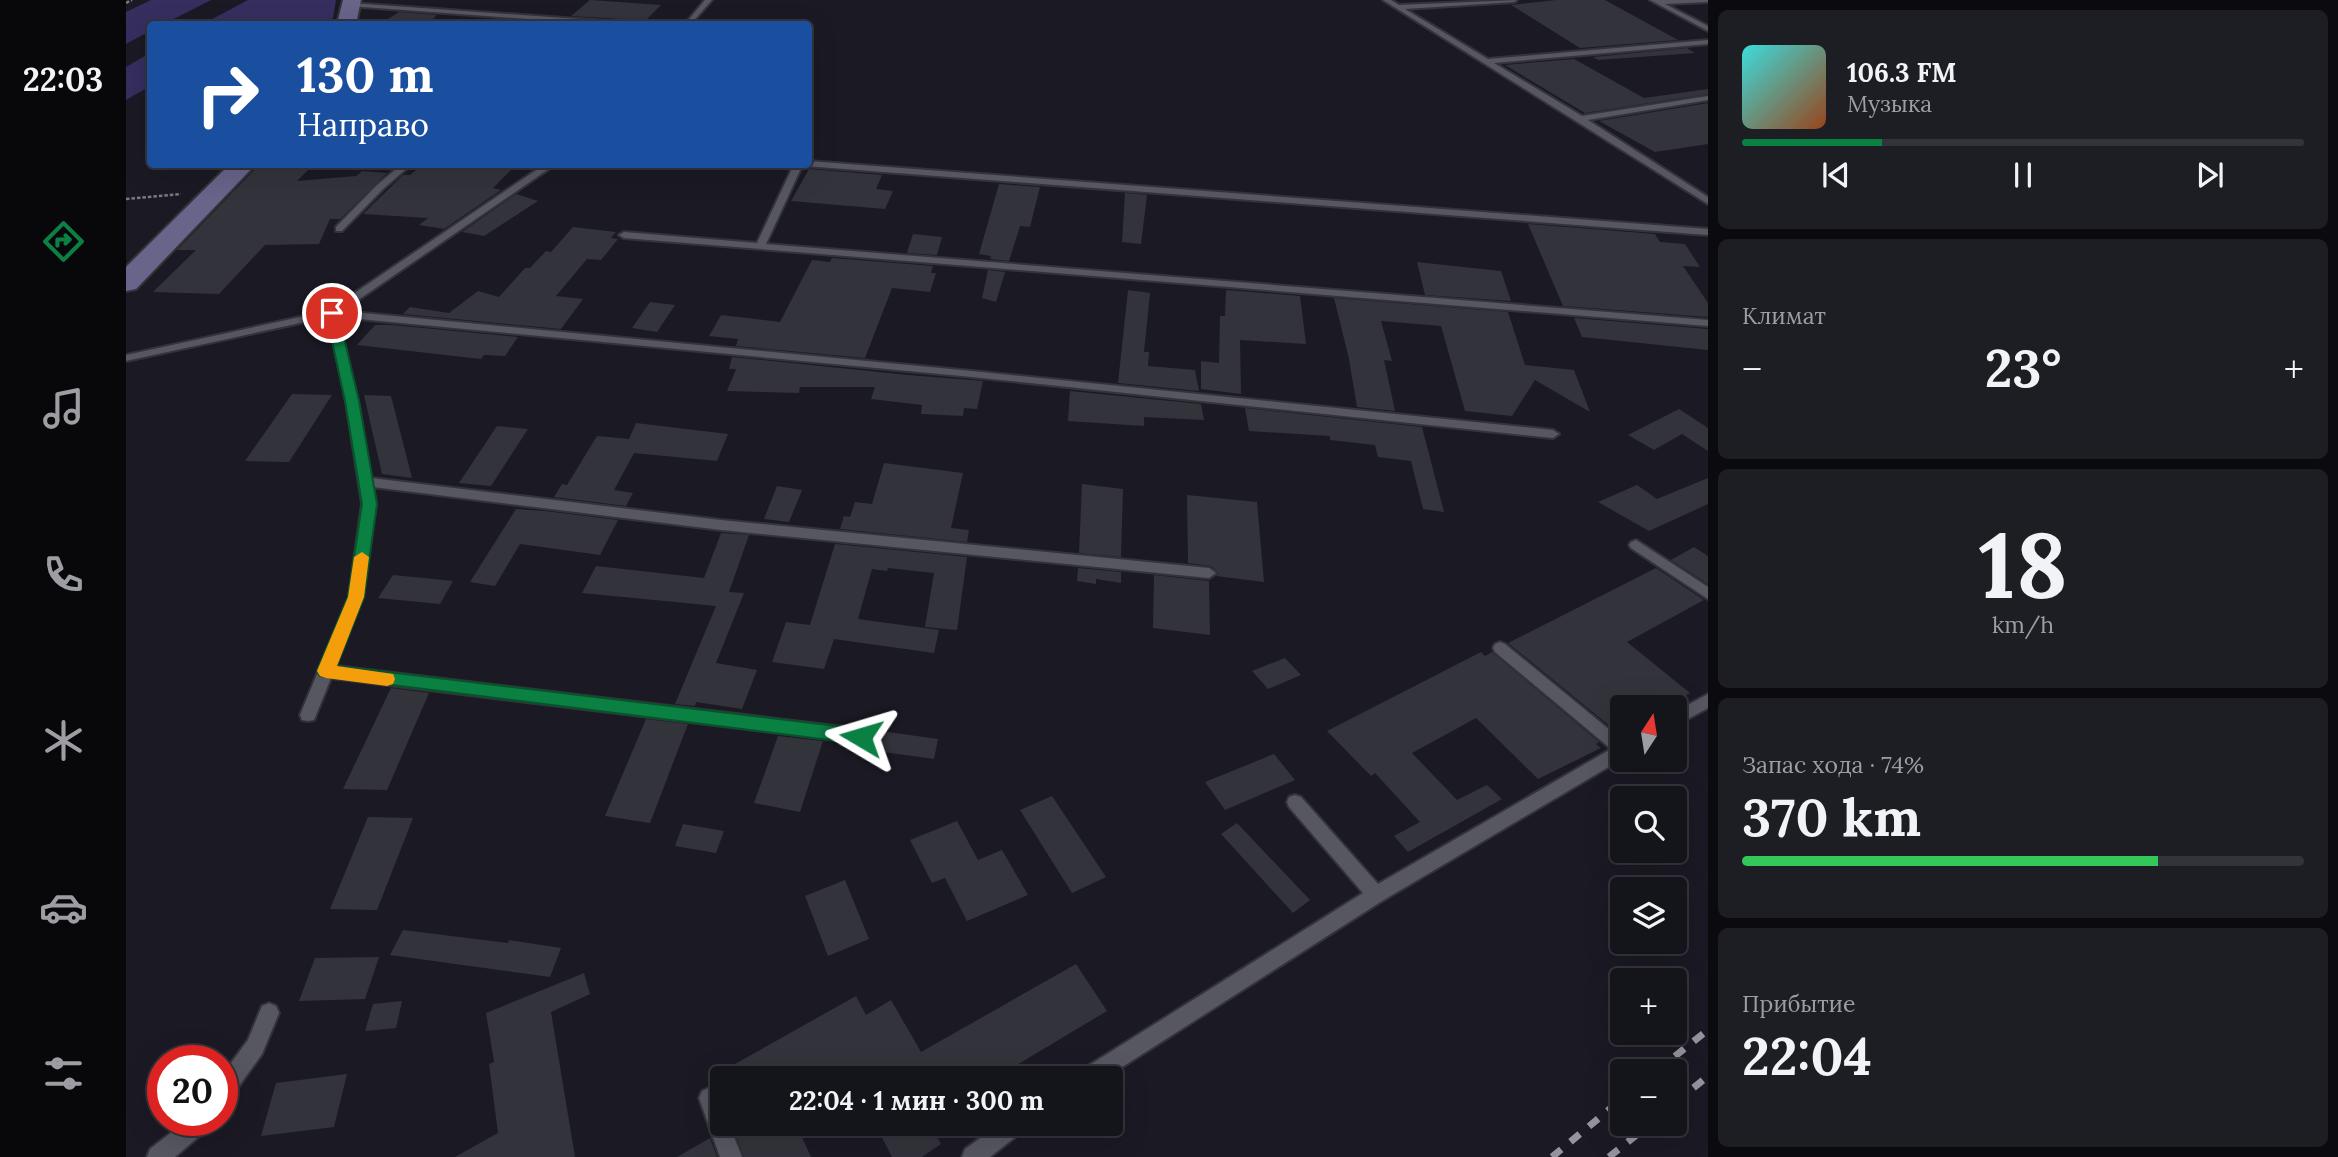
<!DOCTYPE html>
<html lang="ru">
<meta charset="utf-8">
<style>
:root{--surface:#14141b;--page:#1d1d24;--text:#f1f3f6;--muted:#9d9ea3;--line:#33333a;--accent:#0b8043}
body{margin:0;font-family:Lora,serif;background:var(--page);color:var(--text);height:100vh;display:flex;flex-direction:column;font-size:26px;white-space:nowrap}
*{box-sizing:border-box;margin:0}
p{font-size:23px;color:var(--muted)}
.icon{flex:none;width:38px;height:38px;fill:none;stroke:currentColor;stroke-width:2;stroke-linecap:round;stroke-linejoin:round}
.map{position:relative;flex:1;overflow:hidden}
.side{display:flex;flex-direction:column;gap:10px;padding:10px;background:#0b0b0f;width:630px}
.side>*{flex:none}
.banner{position:absolute;left:21px;top:21px;width:665px;height:147px;border-radius:7px;box-shadow:0 7px 28px #0002,0 0 0 2px var(--line);background:#1a4fa0;color:#fff;overflow:hidden}
.needle{width:46px;rotate:12deg}
.buttons{position:absolute;left:1484px;top:695px;display:grid;gap:14px}
.buttons a{display:grid;place-items:center;width:77px;height:77px;border-radius:7px;background:var(--surface);box-shadow:0 7px 28px #0002,0 0 0 2px var(--line);font-size:35px}
.speed{position:absolute;left:21px;top:1045px;display:flex;gap:14px;font-size:35px;font-weight:700;text-align:center}
.speed>*{display:grid;place-content:center;width:91px;height:91px;border-radius:50%;background:var(--surface);box-shadow:0 7px 28px #0002,0 0 0 2px var(--line);line-height:1}
.speed .limit{border:10px solid #d22;background:#fff;color:#111}
.pin{position:absolute;display:grid;place-items:center;width:60px;height:60px;color:#fff;margin:-30px;border:4px solid #fff;border-radius:50%;box-shadow:0 2px 7px #0007}
.me{position:absolute;width:77px;margin:-38px;rotate:277deg;stroke-linejoin:round;filter:drop-shadow(0 0 5px #0008)}
.turn{display:flex;align-items:center;gap:24px;height:147px;padding:0 35px;font-size:32px}
.turn .icon{width:91px;height:91px;stroke-width:2.5}
.turn b{display:block;font-size:49px;line-height:60px}
.big{font-size:52px;font-weight:700;line-height:1.1}
.side .tile{flex:1;display:flex;flex-direction:column;justify-content:center;gap:10px;min-width:0;padding:0 24px;border-radius:10px;background:var(--page)}
.side .dial{align-items:center;gap:0}
.dial b{font-size:91px;line-height:1}
.song{display:flex;align-items:center;gap:21px}
.cover{width:84px;height:84px;border-radius:10px;background:linear-gradient(135deg,hsl(180 70% 55%),hsl(20 70% 35%))}
.played{height:7px;border-radius:4px;background:linear-gradient(90deg,var(--accent) 25%,var(--line) 25%)}
.keys{display:flex;justify-content:space-around;direction:ltr}
.heat{display:flex;justify-content:space-between;align-items:center;font-size:38px;direction:ltr}
.charge{height:10px;border-radius:5px;background:linear-gradient(90deg,#34c759 74%,var(--line) 0)}
.trip{position:absolute;left:584px;top:1066px;width:413px;height:70px;border-radius:7px;background:var(--surface);box-shadow:0 7px 28px #0002,0 0 0 2px var(--line);font-weight:700;line-height:70px;text-align:center}
main{display:flex;flex:1;min-height:0}
.tabs{display:flex;flex-direction:column;width:126px;justify-content:space-around;align-items:center;background:#08080b;color:var(--muted)}
.tabs .icon{width:49px;height:49px}
.tabs .active{color:var(--accent)}
.tabs b{font-size:32px;color:var(--text)}
.map>svg:first-child{display:block}
</style>
<main>
<nav class="tabs">
<b>22:03</b>
<svg class="icon active" aria-label="directions" viewBox="0 0 24 24"><path d="M12 3l9 9-9 9-9-9zM9 14v-3h6M13 9l2 2-2 2"/></svg>
<svg class="icon" aria-label="music" viewBox="0 0 24 24"><path d="M9 18V5l10-2v13"/><circle cx="6" cy="18" r="3"/><circle cx="16" cy="16" r="3"/></svg>
<svg class="icon" aria-label="phone" viewBox="0 0 24 24"><path d="M5 4h4l2 5-3 2q2 4 5 5l2-3 5 2v4C11 20 4 13 5 4z"/></svg>
<svg class="icon" aria-label="climate" viewBox="0 0 24 24"><path d="M12 3v18M4 7l16 10M4 17L20 7"/></svg>
<svg class="icon" aria-label="car" viewBox="0 0 24 24"><path d="M5 17H2v-5l4-1 3-4h7l3 4 3 1v5h-3M9 17h6M6 11h13"/><circle cx="7" cy="17" r="2"/><circle cx="17" cy="17" r="2"/></svg>
<svg class="icon" aria-label="filters" viewBox="0 0 24 24"><path d="M4 7h16M4 17h16"/><circle cx="9" cy="7" r="2"/><circle cx="15" cy="17" r="2"/></svg>
</nav>
<div class="map">
<svg width="1582" height="1157" viewBox="0 0 1582 1157">
<rect width="100%" height="100%" fill="#1b1a24"/>
<g fill="#352e5f">
<polygon points="25,0 85,0 38,24 24,24 24,31 0,44 0,12"/>
<polygon points="122,0 210,0 207,18 196,24 77,24"/>
<polygon points="24,53 24,86 0,100 0,67"/>
</g>
<g fill="#33333c">
<polygon points="464,0 535,5 516,24 495,19 445,16"/>
<polygon points="1430,0 1479,0 1552,40 1454,48 1385,5"/>
<polygon points="273,12 311,15 301,24 254,24"/>
<polygon points="1561,48 1569,53 1472,60 1467,57"/>
<polygon points="1448,59 1518,98 1582,89 1582,94 1459,113 1379,65"/>
<polygon points="1582,103 1582,144 1529,152 1473,121"/>
<polygon points="297,164 391,164 367,188 375,190 318,229 293,225 302,218 237,214 277,175 284,175"/>
<polygon points="130,168 183,169 171,181 230,176 236,171 261,173 214,219 204,219 193,244 139,245 93,294 27,292 70,250 51,250"/>
<polygon points="683,169 756,175 750,189 767,191 759,209 665,201"/>
<polygon points="873,184 914,187 904,227 894,226 883,261 864,259 865,256 853,254"/>
<polygon points="999,193 1021,195 1015,244 996,242"/>
<polygon points="390,194 412,201 358,236 336,232"/>
<polygon points="1402,224 1529,234 1534,242 1559,244 1574,267 1557,266 1582,303 1582,317 1437,306"/>
<polygon points="447,227 490,232 485,238 492,239 475,260 461,259 430,296 457,299 435,329 277,314 284,307 323,313 352,291 373,297 399,268 404,268 420,251 425,252"/>
<polygon points="787,234 816,237 811,255 781,253"/>
<polygon points="706,258 807,266 805,273 810,273 804,292 766,288 739,358 610,346 612,339 583,336 595,315 654,322 686,260 704,262"/>
<polygon points="1291,262 1375,271 1385,301 1299,295"/>
<polygon points="862,270 879,272 870,302 856,298"/>
<polygon points="1002,290 1024,293 1018,352 1023,352 1022,366 1069,370 1073,391 992,383"/>
<polygon points="1100,290 1174,296 1180,344 1114,340 1115,394 1075,389 1075,361 1093,363 1094,316 1099,316"/>
<polygon points="1208,298 1382,312 1399,365 1448,370 1464,412 1409,380 1386,416 1339,411 1315,326 1255,321 1266,361 1258,360 1269,411 1231,407 1223,359"/>
<polygon points="524,302 549,305 531,332 506,328"/>
<polygon points="1448,318 1582,329 1582,350 1456,337"/>
<polygon points="249,325 266,325 392,337 379,356 358,355 355,359 231,345"/>
<polygon points="606,357 782,375 857,381 851,409 838,408 837,416 795,414 796,405 745,399 749,387 674,387 673,393 601,391 610,369 603,369"/>
<polygon points="944,391 1075,404 1078,420 1018,417 1018,426 942,421"/>
<polygon points="166,394 206,395 163,462 119,461"/>
<polygon points="238,395 265,396 286,478 256,474"/>
<polygon points="1119,408 1296,427 1318,512 1297,509 1285,461 1252,457 1249,445 1204,440 1204,436 1123,431"/>
<polygon points="1553,409 1582,428 1582,451 1556,434 1528,450 1502,435"/>
<polygon points="510,423 602,434 591,461 508,453 488,490 507,493 500,506 428,497 436,484 441,485 471,436 503,439"/>
<polygon points="371,426 402,429 365,486 333,483"/>
<polygon points="758,463 837,473 825,528 843,530 841,542 714,529 718,516 724,517 729,502 746,504"/>
<polygon points="1582,478 1582,504 1523,531 1472,502 1511,485 1531,499"/>
<polygon points="956,484 997,489 995,557 953,553"/>
<polygon points="651,486 676,490 663,522 638,519"/>
<polygon points="1061,495 1131,502 1138,582 1090,576 1093,573 1085,566 1062,563"/>
<polygon points="390,509 419,511 492,520 474,555 394,544 369,586 344,582"/>
<polygon points="595,533 623,535 603,592 618,593 590,663 631,670 616,709 570,702 569,706 549,704 590,606 456,593 470,566 578,578"/>
<polygon points="709,544 841,557 831,630 799,627 808,573 762,568 761,571 746,569 732,619 813,630 808,653 708,639 698,669 646,662 660,622 684,625"/>
<polygon points="1568,547 1582,556 1582,584 1545,560"/>
<polygon points="952,568 995,572 995,583 970,579 970,584 951,581"/>
<polygon points="1530,568 1578,600 1501,642 1564,693 1538,707 1496,707 1496,729 1491,732 1382,643"/>
<polygon points="267,575 327,581 314,604 252,598"/>
<polygon points="1028,575 1083,581 1084,635 1027,628"/>
<polygon points="1355,652 1359,656 1366,652 1473,742 1470,744 1475,748 1412,779 1350,718 1286,753 1331,800 1361,785 1376,799 1282,852 1268,836 1294,822 1249,773 1245,776 1201,731"/>
<polygon points="1159,658 1175,675 1142,689 1126,671"/>
<polygon points="265,688 303,693 261,790 217,789"/>
<polygon points="520,719 562,724 524,823 479,816"/>
<polygon points="748,730 812,739 808,759 743,750"/>
<polygon points="652,736 697,741 674,812 628,803"/>
<polygon points="1148,754 1169,780 1099,810 1079,782"/>
<polygon points="926,796 980,877 946,893 894,810"/>
<polygon points="242,817 287,818 251,910 204,909"/>
<polygon points="831,821 852,860 876,850 902,895 841,921 819,878 806,883 784,840"/>
<polygon points="1111,823 1184,900 1167,913 1095,834"/>
<polygon points="557,824 598,831 590,853 549,846"/>
<polygon points="719,880 743,939 702,956 679,896"/>
<polygon points="277,930 382,943 383,940 435,948 424,977 264,955"/>
<polygon points="253,957 239,999 173,1001 189,958"/>
<polygon points="950,964 981,1011 869,1078 584,1078 730,996 740,1015 765,1000 795,1052"/>
<polygon points="458,973 464,994 425,1012 449,1157 329,1157 372,1133 363,1064 368,1062 360,1013"/>
<polygon points="276,1001 270,1028 239,1031 247,1004"/>
<polygon points="221,1074 208,1127 135,1136 150,1083"/>
<polygon points="608,1124 670,1124 685,1157 618,1157 606,1125"/>
<polygon points="749,1124 804,1124 815,1144 796,1157 766,1157"/>
<polygon points="584,1138 591,1157 551,1157"/>
</g>
<g fill="none" stroke-linecap="round" stroke-linejoin="round">
<defs>
<g id="lane">
<polygon points="579,0 586,0 565,24 559,24"/>
<polygon points="1257,0 1265,0 1273,5 1391,0 1388,2 1279,9 1362,59 1582,40 1582,44 1368,63 1456,116 1582,96 1582,100 1462,120 1582,197 1582,204"/>
<polygon points="1524,0 1582,0 1582,2 1539,4 1582,26 1582,31"/>
<polygon points="225,3 495,22 499,24 472,24 223,6"/>
<polygon points="682,161 1582,229 1582,235 679,166 682,164"/>
<polygon points="276,164 286,164 257,189 216,231 210,231 210,227 251,185"/>
<polygon points="419,164 430,164 216,311 846,371 1427,430 1433,434 1427,438 846,377 212,317 232,401 245,478 595,520 1083,568 1090,573 1083,578 595,530 247,487 250,504 237,597 209,666 735,729 741,731 743,736 741,741 735,743 205,678 188,720 182,721 176,720 174,715 223,597 236,504 220,401 202,317 0,361 0,355 202,311"/>
<polygon points="668,164 677,164 640,244 1582,320 1582,326 498,238 493,235 498,232 631,243"/>
<polygon points="1510,540 1582,587 1582,599 1505,548 1503,545 1505,542"/>
<polygon points="1374,642 1379,644 1496,740 1496,759 1256,901 979,1078 951,1078 954,1071 1237,893 1163,807 1161,802 1163,797 1169,795 1175,797 1252,884 1485,749 1369,652 1367,648 1369,644"/>
<polygon points="1582,694 1582,708 1549,726 1549,712"/>
<polygon points="143,1003 150,1006 153,1013 136,1054 103,1100 96,1103 96,1075 122,1040 136,1006"/>
<polygon points="583,1088 590,1091 597,1107 597,1124 603,1124 616,1157 594,1157 573,1098 576,1091"/>
<polygon points="61,1120 87,1120 84,1127 49,1157 21,1157 24,1149"/>
<polygon points="874,1124 900,1124 897,1131 864,1157 836,1157 839,1149"/>
</g>
<g id="secondary">
<polygon points="217,0 235,0 230,24 211,24"/>
<polygon points="104,164 130,164 10,289 0,291 0,267"/>
</g>
</defs>
<use href="#lane" stroke="#34333a" stroke-width="4"/>
<use href="#secondary" stroke="#34333a" stroke-width="4"/>
<g stroke="#7a7982" stroke-width="2.5" stroke-dasharray="3.5 2" stroke-linecap="butt">
<polyline points="0,3 6,0"/>
<polyline points="0,199 55,194"/>
</g>
<use href="#lane" fill="#575762" fill-rule="evenodd"/>
<use href="#secondary" fill="#68648a" fill-rule="evenodd"/>
<g stroke="#96959d" stroke-width="7" stroke-dasharray="12 12" stroke-linecap="butt">
<polyline points="1530,1071 1582,1030"/>
<polyline points="1549,1103 1582,1076"/>
<polyline points="1426,1157 1496,1099"/>
<polyline points="1483,1157 1524,1124"/>
</g>
</g>
<polygon fill="#0b8043" stroke="#07532c" stroke-width="2" points="206,310 212,313 233,401 251,504 238,597 211,666 735,729 741,731 744,737 741,742 735,744 194,676 191,671 222,597 236,504 219,401 200,313"/>
<polygon fill="#f59e0b" points="236,552 243,557 238,597 211,666 267,674 269,679 267,684 261,686 200,678 194,676 191,671 222,597 228,557"/>
</svg>
<div class="buttons">
<a><svg class="needle" viewBox="-14 -14 28 28"><path d="M0-13l5 13h-10z" fill="#e53935"/><path d="M0 13l5-13h-10z" fill="#9d9ea3"/></svg></a>
<a><svg class="icon" aria-label="search" viewBox="0 0 24 24"><circle cx="10" cy="10" r="6"/><path d="M15 15l6 6"/></svg></a>
<a><svg class="icon" aria-label="layers" viewBox="0 0 24 24"><path d="M12 4l9 5-9 5-9-5zM3 14l9 5 9-5"/></svg></a>
<a>+</a>
<a>−</a>
</div>
<div class="speed"><div class="limit">20</div></div>
<div class="pin" style="left:206px;top:313px;background:#d93025"><svg class="icon" aria-label="arrive" viewBox="0 0 24 24"><path d="M6 21V4h12l-3 4 3 4H6"/></svg></div>
<svg class="me" style="left:735px;top:737px" viewBox="-20 -20 40 40"><path d="M0-17L14 15 0 8-14 15z" fill="#0b8043" stroke="#fff" stroke-width="4"/></svg>
<div class="trip">22:04 · 1 мин · 300 m</div>
<div class="banner">
<div class="turn"><svg class="icon" aria-label="right" viewBox="0 0 24 24"><path d="M7 20v-9h11M14 6l5 5-5 5"/></svg><div><b>130 m</b>Направо</div></div>
</div>
</div>
<section class="side">
<div class="tile">
<div class="song"><i class="cover"></i><div><b>106.3 FM</b><p>Музыка</p></div></div>
<div class="played"></div>
<div class="keys"><svg class="icon" aria-label="previous" viewBox="0 0 24 24"><path d="M18 5L8 12l10 7zM5 5v14"/></svg><svg class="icon" aria-label="pause" viewBox="0 0 24 24"><path d="M8 5v14M16 5v14"/></svg><svg class="icon" aria-label="next" viewBox="0 0 24 24"><path d="M6 5l10 7-10 7zM19 5v14"/></svg></div>
</div>
<div class="tile"><p>Климат</p>
<div class="heat"><a>−</a><b class="big">23°</b><a>+</a></div>
</div>
<div class="tile dial"><b>18</b><p>km/h</p></div>
<div class="tile"><p>Запас хода · 74%</p><b class="big">370 km</b><div class="charge"></div></div>
<div class="tile"><p>Прибытие</p><b class="big">22:04</b></div>
</section>
</main>
